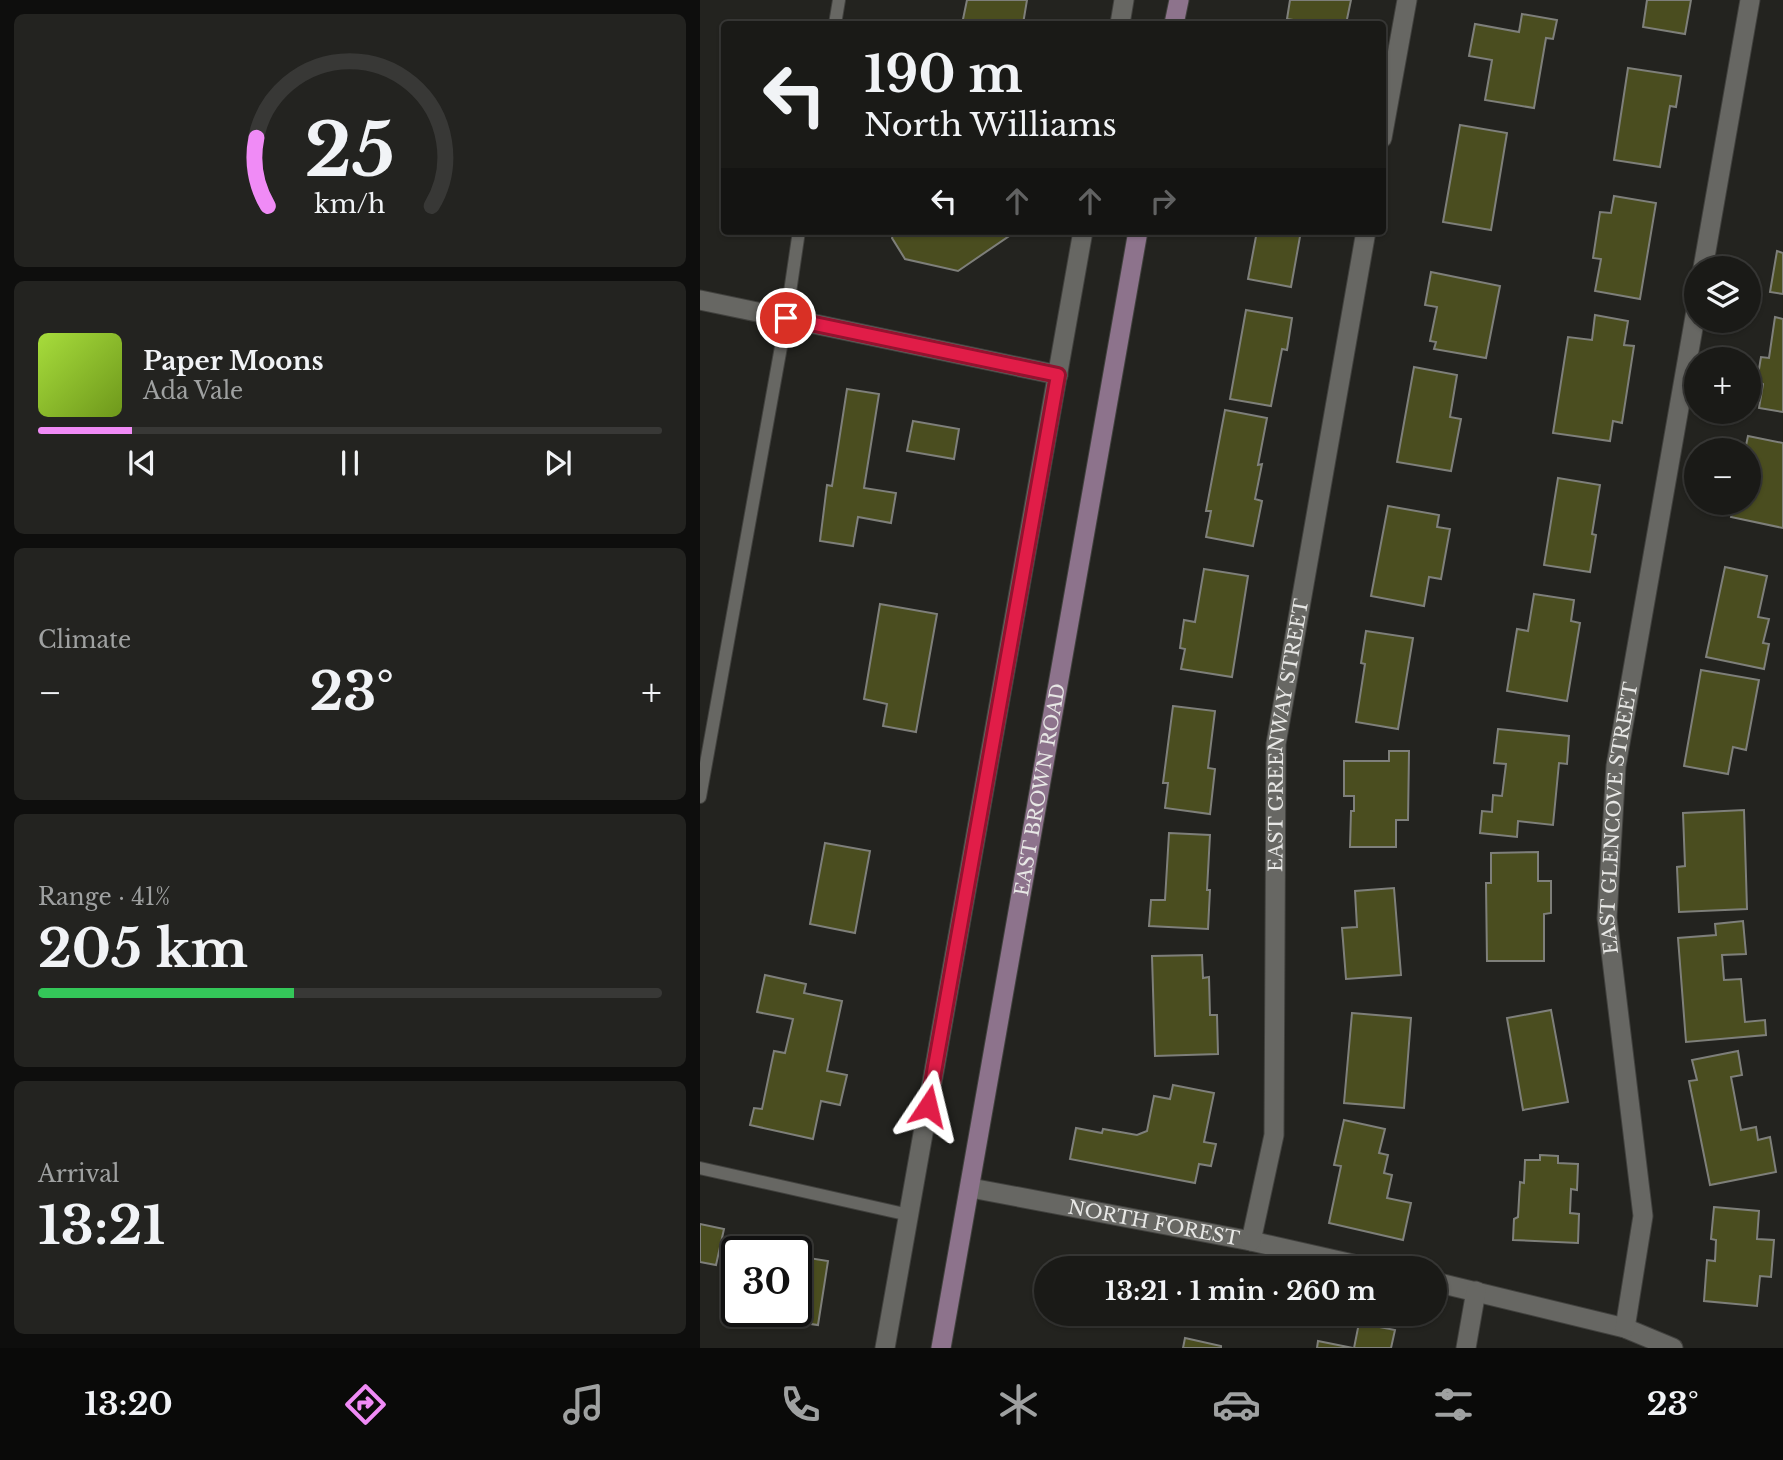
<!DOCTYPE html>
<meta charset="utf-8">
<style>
:root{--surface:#1a1a17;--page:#232320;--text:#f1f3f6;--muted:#9fa1a1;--line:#383836;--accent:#f08bf6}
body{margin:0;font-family:"Libre Baskerville",serif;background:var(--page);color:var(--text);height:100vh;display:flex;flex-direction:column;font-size:26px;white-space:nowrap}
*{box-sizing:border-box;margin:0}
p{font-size:23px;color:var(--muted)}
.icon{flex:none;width:38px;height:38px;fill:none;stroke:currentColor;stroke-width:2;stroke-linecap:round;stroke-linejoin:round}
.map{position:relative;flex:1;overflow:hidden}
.details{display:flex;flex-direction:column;gap:14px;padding:14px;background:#0e0e0d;width:700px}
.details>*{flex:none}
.banner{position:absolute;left:21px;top:21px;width:665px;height:214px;border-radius:7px;box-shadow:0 2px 5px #0004,0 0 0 2px var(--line);background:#1a1a17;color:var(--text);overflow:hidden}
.fabs{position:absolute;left:984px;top:256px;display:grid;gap:14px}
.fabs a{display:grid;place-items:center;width:77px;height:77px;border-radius:50%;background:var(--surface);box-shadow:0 2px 5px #0004,0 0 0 2px var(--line);font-size:35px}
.speed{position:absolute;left:21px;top:1236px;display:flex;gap:14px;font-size:35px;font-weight:700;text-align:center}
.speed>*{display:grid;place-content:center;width:91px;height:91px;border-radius:50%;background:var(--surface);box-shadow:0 2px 5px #0004,0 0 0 2px var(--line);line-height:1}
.speed .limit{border:4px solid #111;border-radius:10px;background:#fff;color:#111}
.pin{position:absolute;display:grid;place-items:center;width:60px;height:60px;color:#fff;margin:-30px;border:4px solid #fff;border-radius:50%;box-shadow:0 2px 7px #0007}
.me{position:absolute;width:77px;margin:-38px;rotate:10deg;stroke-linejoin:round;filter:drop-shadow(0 0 5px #0008)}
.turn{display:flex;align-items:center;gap:24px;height:147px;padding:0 28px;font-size:32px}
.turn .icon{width:91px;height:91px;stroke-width:2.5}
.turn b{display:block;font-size:49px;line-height:60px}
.lanes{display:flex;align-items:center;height:66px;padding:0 28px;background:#0003;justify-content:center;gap:35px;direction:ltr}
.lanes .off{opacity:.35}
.big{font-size:52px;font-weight:700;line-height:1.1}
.details .card{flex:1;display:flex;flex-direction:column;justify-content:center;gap:10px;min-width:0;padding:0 24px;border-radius:10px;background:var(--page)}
.details .dial{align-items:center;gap:0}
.dial svg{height:182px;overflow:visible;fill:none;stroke:var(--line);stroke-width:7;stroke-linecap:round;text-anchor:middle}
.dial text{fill:var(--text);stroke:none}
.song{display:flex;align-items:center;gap:21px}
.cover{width:84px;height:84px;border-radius:10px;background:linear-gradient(135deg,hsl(80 70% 55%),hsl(80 70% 35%))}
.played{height:7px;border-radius:4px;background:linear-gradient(90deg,var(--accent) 15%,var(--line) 15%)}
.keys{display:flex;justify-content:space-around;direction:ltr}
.heat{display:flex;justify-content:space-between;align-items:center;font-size:38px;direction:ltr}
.charge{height:10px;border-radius:5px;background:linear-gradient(90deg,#34c759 41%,var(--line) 0)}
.trip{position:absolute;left:334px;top:1256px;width:413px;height:70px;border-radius:35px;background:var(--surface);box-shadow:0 2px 5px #0004,0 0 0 2px var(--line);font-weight:700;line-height:70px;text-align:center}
.dock{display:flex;height:112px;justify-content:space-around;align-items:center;background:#0a0a09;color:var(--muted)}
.dock .icon{width:49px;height:49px}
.dock .on{color:var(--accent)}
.dock b{font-size:32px;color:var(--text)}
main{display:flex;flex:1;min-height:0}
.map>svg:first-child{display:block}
</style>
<main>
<section class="details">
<div class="card dial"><svg viewBox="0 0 100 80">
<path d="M14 69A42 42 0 1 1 86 69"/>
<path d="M14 69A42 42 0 0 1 9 39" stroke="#f08bf6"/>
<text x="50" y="56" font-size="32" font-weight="700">25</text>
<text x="50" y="72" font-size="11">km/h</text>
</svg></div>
<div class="card">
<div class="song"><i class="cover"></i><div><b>Paper Moons</b><p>Ada Vale</p></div></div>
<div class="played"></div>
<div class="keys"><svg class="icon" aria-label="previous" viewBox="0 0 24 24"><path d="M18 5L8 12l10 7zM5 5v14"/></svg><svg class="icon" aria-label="pause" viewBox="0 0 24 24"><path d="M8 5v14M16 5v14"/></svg><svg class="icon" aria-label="next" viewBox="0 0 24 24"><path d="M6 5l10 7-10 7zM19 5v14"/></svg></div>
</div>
<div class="card"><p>Climate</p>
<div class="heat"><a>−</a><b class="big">23°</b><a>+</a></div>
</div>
<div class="card"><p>Range · 41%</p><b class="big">205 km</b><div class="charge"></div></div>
<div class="card"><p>Arrival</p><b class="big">13:21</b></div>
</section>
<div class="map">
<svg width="1083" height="1348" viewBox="0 0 1083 1348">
<rect width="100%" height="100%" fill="#23231f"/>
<g fill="#4a4d1f" stroke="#7e7f7a" stroke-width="2">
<polygon points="267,0 327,0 323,24 262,24"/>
<polygon points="590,0 651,0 646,24 594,24 594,20 587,19"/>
<polygon points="947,0 991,0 985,34 943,27"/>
<polygon points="822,14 857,20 853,39 846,38 834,108 785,100 792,60 769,56 775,24 819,32"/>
<polygon points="928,68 981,76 976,107 970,106 960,167 914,160"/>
<polygon points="760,125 807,133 791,230 743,222"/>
<polygon points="914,196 956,203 940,299 895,291 901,259 893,258 900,212 911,213"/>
<polygon points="194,231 314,231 315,232 258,271 205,259 192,238"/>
<polygon points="557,231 601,231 591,287 548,279"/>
<polygon points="1077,251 1083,253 1083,294 1070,292"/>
<polygon points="731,272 800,286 786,358 734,349 736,342 730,341 737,307 725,305"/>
<polygon points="546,310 592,318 587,350 582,349 571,406 530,399"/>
<polygon points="895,315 928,321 924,345 934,346 922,423 913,421 910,441 853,433 868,337 892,340"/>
<polygon points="1075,317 1083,319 1083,412 1059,408 1063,384 1057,381 1061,357 1069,358"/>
<polygon points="714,367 757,375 750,417 761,419 751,471 697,462"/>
<polygon points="147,389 179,394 164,488 196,493 191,523 158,517 153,546 120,541 127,485 132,486"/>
<polygon points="525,410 567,418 558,465 562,464 555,499 562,501 553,546 506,537 511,511 506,511"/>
<polygon points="213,421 259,429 254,459 207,451"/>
<polygon points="1048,436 1083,443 1083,528 1031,517 1034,502 1048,502 1048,450 1045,450"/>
<polygon points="858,478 900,485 892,534 896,535 890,572 844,565"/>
<polygon points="688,506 739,515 737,527 750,529 741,579 729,577 724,606 671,596"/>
<polygon points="1025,567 1067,576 1058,617 1069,619 1063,643 1069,644 1064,669 1006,657"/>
<polygon points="504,569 548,576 532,677 481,669 485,649 480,648 484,620 495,622"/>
<polygon points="834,594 874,600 871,621 880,623 867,701 807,691 817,629 828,631"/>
<polygon points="180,604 237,614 216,732 183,726 187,704 164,699"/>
<polygon points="666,631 713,638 698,729 656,722 665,664 661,663"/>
<polygon points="1001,670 1059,680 1046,750 1033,747 1028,774 984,766"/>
<polygon points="473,706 515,711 508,768 515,769 510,814 465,808 468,783 463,783"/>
<polygon points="798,729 869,736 867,764 859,763 853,825 818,821 817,837 780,833 782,811 792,812 793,795 802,796 806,764 794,763"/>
<polygon points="689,751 709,751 708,820 696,820 696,847 650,847 651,811 654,811 654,796 644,796 644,761 689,761"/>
<polygon points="1044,810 1047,909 979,912 977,867 985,866 983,813"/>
<polygon points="469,833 510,835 507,890 510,890 508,929 449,926 451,900 465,900"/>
<polygon points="125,843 170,851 155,933 110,924"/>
<polygon points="838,852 838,881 851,881 851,913 844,914 844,961 787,961 786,883 791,883 791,853"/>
<polygon points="694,888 701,975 646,979 642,928 657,927 655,891"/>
<polygon points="1043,921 1046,954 1022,955 1024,980 1041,979 1045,1022 1065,1020 1066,1035 986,1042 978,938 1016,935 1015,924"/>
<polygon points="502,955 503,978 509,977 510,1015 517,1015 518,1054 455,1056 452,956"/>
<polygon points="65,975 106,984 104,993 142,1001 127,1071 147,1075 140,1105 121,1101 113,1139 50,1125 54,1108 62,1109 74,1051 85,1053 93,1019 57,1012"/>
<polygon points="851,1010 868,1102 823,1110 807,1018"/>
<polygon points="652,1013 711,1018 704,1108 644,1103"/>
<polygon points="1038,1051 1042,1075 1031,1077 1041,1130 1056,1127 1058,1140 1070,1137 1076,1172 1010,1185 989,1081 997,1080 992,1060"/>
<polygon points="473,1085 514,1093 504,1142 516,1144 511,1166 499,1164 495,1183 370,1159 376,1128 402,1133 403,1129 437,1135 447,1131 454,1096 470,1099"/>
<polygon points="644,1120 685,1129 679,1153 688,1155 684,1173 692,1175 687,1198 711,1203 703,1240 629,1223 641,1166 634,1165"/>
<polygon points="840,1155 858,1156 858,1163 878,1164 877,1190 871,1189 870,1213 879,1214 878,1243 813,1240 814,1219 818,1217 820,1182 824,1183 825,1160 840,1160"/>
<polygon points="1014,1207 1059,1211 1057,1239 1074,1240 1071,1277 1060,1276 1057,1306 1004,1301 1007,1260 1015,1261 1016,1240 1011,1239"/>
<polygon points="0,1224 24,1229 16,1265 0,1262"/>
<polygon points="96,1256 128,1261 118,1325 49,1315 50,1311 96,1311"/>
<polygon points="659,1323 695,1330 691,1348 654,1348"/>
<polygon points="485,1338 521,1346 521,1348 483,1348"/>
<polygon points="618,1341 653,1348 617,1348"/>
</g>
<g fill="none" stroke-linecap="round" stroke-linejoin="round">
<defs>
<g id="service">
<polyline points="135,24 139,0"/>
<polyline points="0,797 86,319 99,231"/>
<polyline points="0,1168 209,1215"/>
</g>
<g id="minor">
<polyline points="420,24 424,0"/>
<polyline points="682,138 707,0"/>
<polyline points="1003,268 1050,0"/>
<polyline points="0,300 358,375"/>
<path id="s1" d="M271 1188 551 1241 675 1269"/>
<path id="s2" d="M551 1241 574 1135 576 744 666 231"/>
<polyline points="735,1282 925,1328 973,1348"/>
<path id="s3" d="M925 1328 943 1216 907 918 916 766 996 311"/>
<polyline points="185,1348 383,231"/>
<polyline points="766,1348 776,1291"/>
</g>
<g id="secondary">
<polyline points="474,24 479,0"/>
<path id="s4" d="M241 1348 438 231"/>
</g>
</defs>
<use href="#service" stroke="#41413e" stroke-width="14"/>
<use href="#minor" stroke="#41413e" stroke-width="21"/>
<use href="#secondary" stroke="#41413e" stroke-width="21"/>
<use href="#service" stroke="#676763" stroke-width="12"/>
<use href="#minor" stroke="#676763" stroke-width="19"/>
<use href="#secondary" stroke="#8d738c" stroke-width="19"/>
</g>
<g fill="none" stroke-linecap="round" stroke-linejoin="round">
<defs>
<polyline id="route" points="86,318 358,375 228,1106"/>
</defs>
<use href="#route" stroke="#92132f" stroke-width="18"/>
<use href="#route" stroke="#e11d48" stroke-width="12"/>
</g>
<g text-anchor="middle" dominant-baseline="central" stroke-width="7" stroke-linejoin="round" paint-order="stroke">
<g font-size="19" fill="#e7e7e5" stroke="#0c0c0b">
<text stroke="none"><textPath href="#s2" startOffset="509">EAST GREENWAY STREET</textPath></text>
<text stroke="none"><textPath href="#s4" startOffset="567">EAST BROWN ROAD</textPath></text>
<text stroke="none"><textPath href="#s3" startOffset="514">EAST GLENCOVE STREET</textPath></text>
<text stroke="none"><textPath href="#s1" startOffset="186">NORTH FOREST</textPath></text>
</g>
</g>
</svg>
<div class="fabs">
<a><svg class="icon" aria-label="layers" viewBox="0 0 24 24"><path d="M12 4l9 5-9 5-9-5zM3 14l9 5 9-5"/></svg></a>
<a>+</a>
<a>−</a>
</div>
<div class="speed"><div class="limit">30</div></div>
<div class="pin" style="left:86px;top:318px;background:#d93025"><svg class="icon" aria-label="arrive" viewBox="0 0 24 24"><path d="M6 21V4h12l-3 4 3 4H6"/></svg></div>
<svg class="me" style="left:228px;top:1106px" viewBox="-20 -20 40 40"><path d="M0-17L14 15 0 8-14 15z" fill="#e11d48" stroke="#fff" stroke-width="4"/></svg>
<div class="trip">13:21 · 1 min · 260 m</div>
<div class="banner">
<div class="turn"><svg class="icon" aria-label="left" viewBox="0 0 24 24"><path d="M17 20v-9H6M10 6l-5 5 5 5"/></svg><div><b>190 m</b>North Williams</div></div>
<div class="lanes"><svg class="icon" aria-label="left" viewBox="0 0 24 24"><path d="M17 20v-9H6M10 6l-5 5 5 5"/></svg><svg class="icon off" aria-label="ahead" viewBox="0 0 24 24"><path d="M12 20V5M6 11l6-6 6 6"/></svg><svg class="icon off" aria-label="ahead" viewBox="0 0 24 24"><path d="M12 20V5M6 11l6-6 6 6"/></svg><svg class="icon off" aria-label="right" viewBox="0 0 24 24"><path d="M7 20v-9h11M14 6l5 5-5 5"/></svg></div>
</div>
</div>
</main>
<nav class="dock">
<b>13:20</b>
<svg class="icon on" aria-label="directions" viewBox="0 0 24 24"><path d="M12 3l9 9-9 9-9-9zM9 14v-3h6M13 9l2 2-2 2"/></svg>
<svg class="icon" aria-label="music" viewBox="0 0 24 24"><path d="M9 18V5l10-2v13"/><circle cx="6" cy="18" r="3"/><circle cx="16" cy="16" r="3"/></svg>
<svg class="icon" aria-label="phone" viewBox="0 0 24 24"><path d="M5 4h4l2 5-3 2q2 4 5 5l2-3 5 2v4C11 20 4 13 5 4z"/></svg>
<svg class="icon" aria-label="climate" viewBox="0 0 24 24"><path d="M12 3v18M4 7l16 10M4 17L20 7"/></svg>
<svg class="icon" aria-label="car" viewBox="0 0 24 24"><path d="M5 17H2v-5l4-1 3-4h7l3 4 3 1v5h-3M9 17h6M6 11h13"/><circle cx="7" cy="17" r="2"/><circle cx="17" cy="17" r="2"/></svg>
<svg class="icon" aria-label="filters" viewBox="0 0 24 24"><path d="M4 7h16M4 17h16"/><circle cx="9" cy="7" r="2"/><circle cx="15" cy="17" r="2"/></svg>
<b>23°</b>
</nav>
